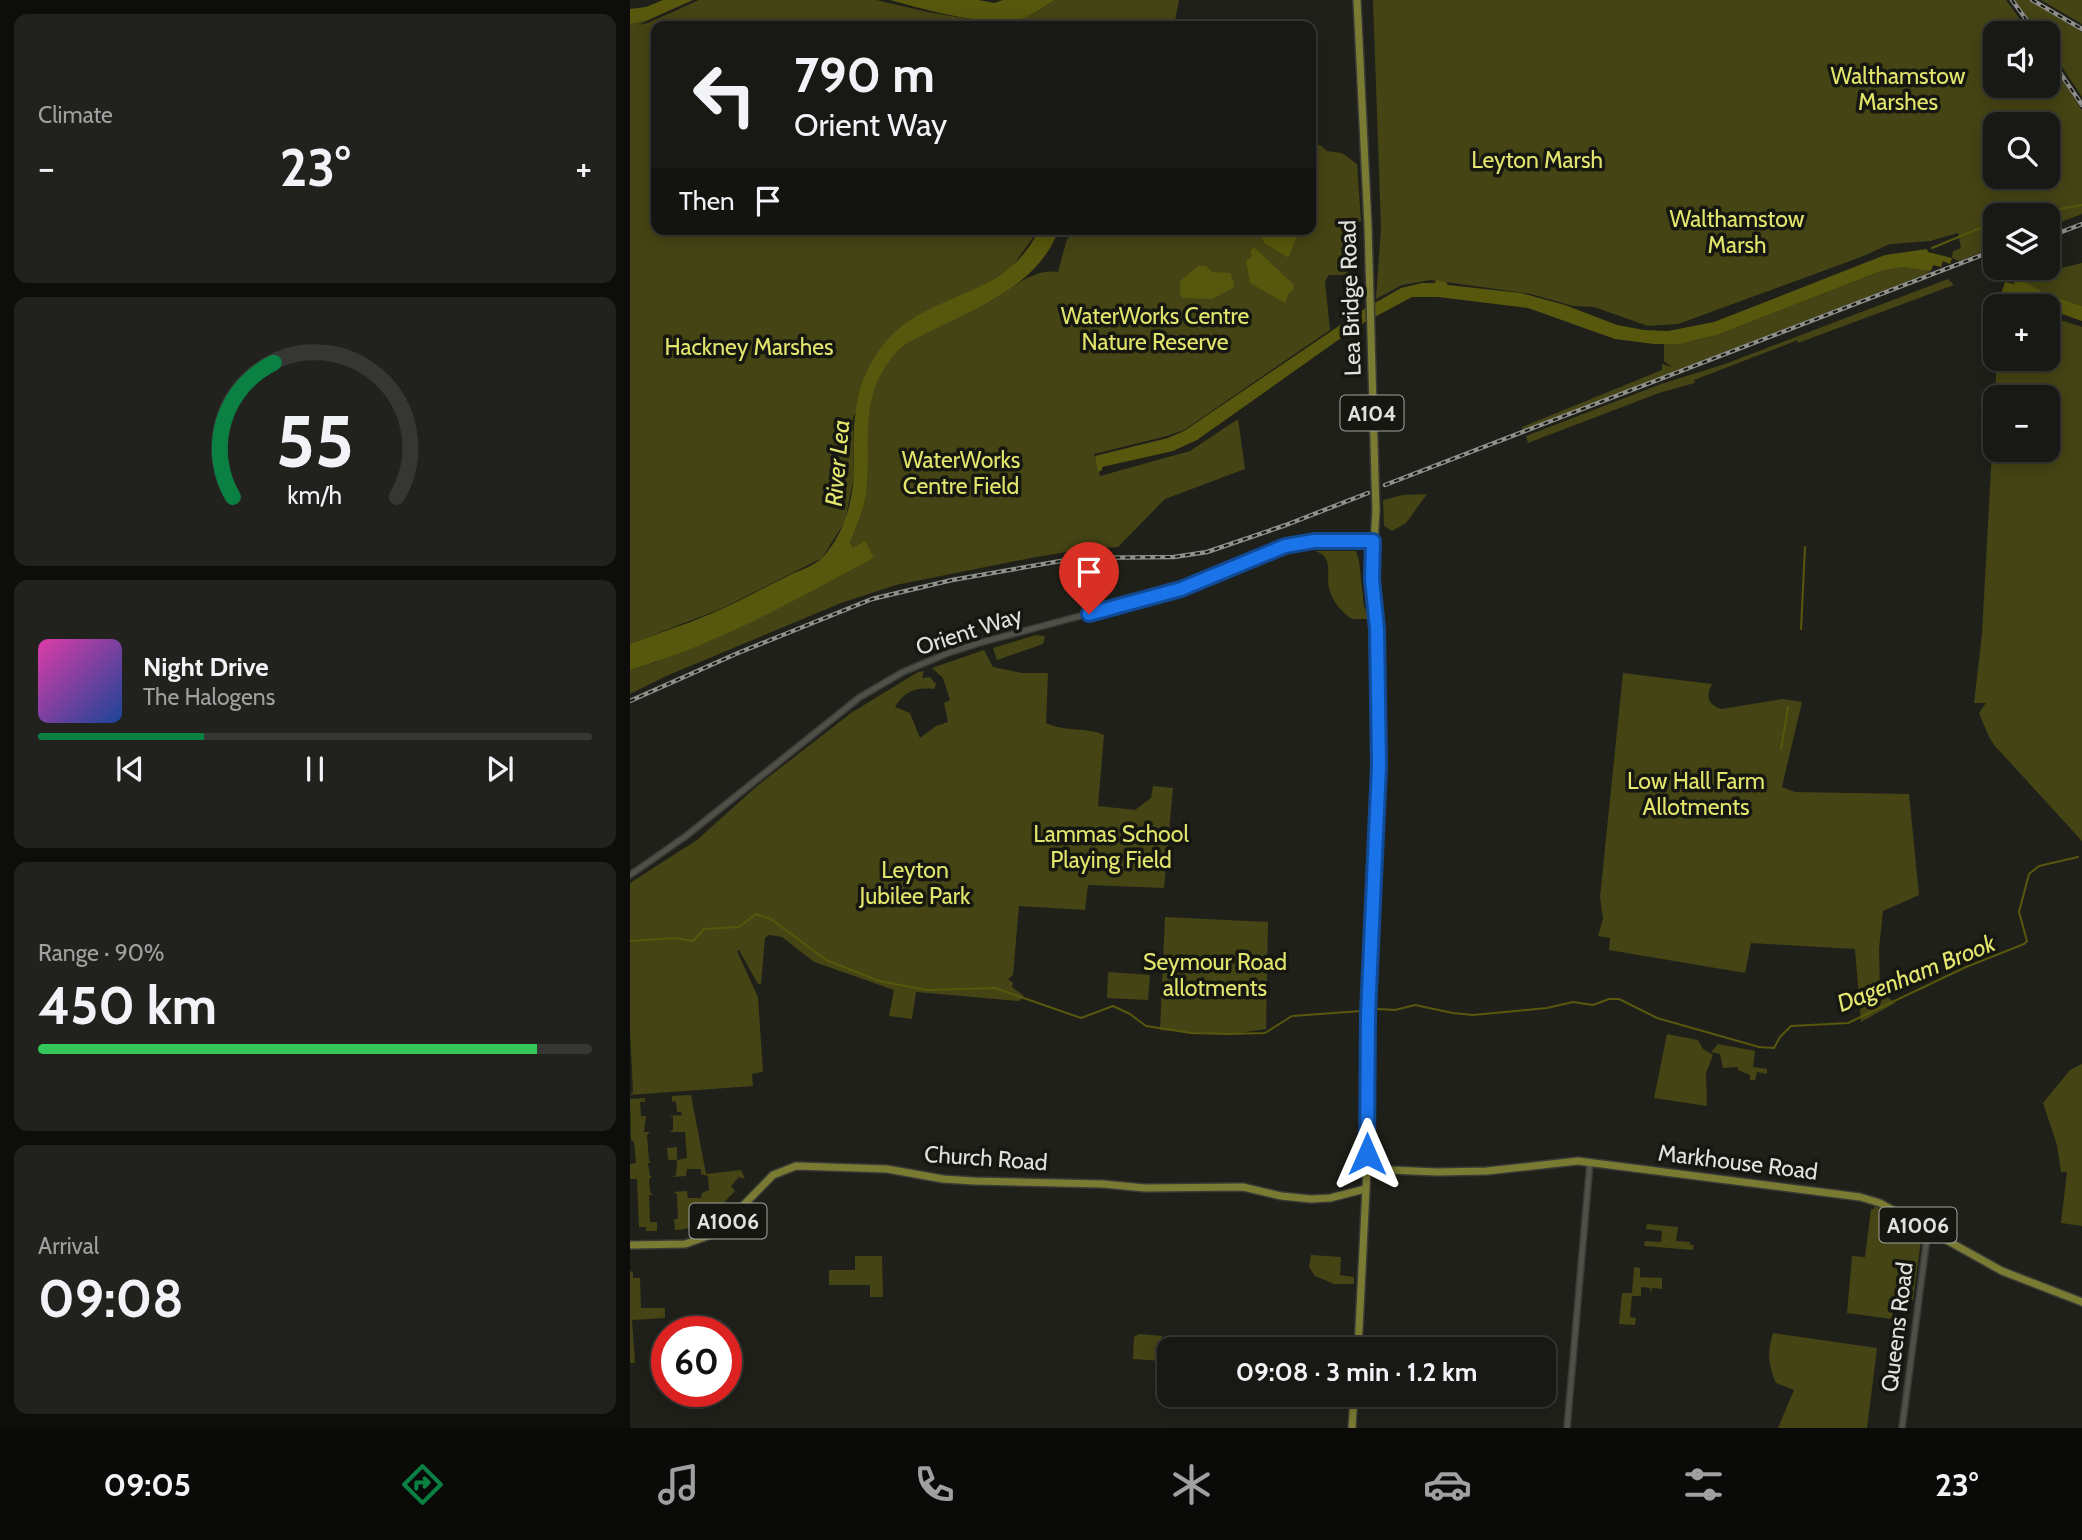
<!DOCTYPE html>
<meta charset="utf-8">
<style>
:root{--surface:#181814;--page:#21211d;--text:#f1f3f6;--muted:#9fa0a0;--line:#363734;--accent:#0b8043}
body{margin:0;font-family:Cabin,sans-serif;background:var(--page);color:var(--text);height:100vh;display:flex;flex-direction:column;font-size:26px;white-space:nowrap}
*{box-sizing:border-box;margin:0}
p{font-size:23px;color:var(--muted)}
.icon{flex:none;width:38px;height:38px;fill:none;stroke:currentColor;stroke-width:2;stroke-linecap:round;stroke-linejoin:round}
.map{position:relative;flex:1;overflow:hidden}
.drawer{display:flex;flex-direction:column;gap:14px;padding:14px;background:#0d0d0b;width:630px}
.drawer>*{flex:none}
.guide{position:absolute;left:21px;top:21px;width:665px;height:214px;border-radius:14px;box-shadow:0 4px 18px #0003,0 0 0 2px var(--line);background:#181814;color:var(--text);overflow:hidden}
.buttons{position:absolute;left:1353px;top:21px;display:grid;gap:14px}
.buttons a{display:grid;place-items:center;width:77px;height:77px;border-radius:14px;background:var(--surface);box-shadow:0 4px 18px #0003,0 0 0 2px var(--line);font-size:35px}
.speed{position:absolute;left:21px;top:1316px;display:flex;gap:14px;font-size:35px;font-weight:700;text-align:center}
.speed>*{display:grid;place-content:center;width:91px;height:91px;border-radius:50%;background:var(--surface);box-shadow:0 4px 18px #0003,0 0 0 2px var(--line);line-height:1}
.speed .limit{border:10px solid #d22;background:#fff;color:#111}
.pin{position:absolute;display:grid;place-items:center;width:60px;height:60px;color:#fff;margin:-72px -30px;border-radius:50% 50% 50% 0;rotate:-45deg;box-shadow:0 0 7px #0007}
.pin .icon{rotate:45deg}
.me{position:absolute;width:77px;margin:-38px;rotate:0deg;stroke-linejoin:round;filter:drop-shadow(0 0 5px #0008)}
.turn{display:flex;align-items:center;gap:24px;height:147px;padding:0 28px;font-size:32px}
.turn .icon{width:91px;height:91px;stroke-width:2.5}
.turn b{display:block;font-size:49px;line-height:60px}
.then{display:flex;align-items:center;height:66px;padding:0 28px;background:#0003;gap:14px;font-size:26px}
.big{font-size:52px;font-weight:700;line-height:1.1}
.drawer .widget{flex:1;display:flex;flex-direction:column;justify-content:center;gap:10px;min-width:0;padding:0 24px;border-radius:14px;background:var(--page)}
.drawer .dial{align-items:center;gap:0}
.dial svg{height:182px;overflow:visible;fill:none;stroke:var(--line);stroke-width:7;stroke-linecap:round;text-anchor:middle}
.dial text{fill:var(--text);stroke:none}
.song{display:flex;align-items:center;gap:21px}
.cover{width:84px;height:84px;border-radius:10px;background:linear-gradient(135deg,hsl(320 70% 55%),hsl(220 70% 35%))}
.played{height:7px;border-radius:4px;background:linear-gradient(90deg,var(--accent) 30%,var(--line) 30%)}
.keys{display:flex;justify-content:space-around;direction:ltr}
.heat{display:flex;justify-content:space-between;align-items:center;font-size:38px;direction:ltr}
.charge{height:10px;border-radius:5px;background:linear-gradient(90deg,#34c759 90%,var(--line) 0)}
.trip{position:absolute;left:527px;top:1337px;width:399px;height:70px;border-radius:14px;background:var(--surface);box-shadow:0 4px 18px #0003,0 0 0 2px var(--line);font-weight:700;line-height:70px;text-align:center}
.dock{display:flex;height:112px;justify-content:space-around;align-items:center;background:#0a0a08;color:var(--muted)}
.dock .icon{width:49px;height:49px}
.dock .selected{color:var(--accent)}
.dock b{font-size:32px;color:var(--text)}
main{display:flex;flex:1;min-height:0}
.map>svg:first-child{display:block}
</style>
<main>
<section class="drawer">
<div class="widget"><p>Climate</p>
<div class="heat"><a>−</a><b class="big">23°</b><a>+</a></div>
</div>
<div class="widget dial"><svg viewBox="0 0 100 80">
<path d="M14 69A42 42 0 1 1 86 69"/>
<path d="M14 69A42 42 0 0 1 32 10" stroke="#0b8043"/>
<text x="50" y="56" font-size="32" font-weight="700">55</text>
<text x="50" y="72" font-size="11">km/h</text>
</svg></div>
<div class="widget">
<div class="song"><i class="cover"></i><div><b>Night Drive</b><p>The Halogens</p></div></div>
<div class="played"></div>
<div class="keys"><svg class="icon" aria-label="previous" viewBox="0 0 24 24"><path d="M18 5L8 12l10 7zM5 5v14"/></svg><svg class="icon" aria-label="pause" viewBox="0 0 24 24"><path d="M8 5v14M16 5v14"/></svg><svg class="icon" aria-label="next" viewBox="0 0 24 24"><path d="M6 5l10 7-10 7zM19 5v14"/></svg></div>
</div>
<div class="widget"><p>Range · 90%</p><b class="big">450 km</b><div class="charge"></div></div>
<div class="widget"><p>Arrival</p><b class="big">09:08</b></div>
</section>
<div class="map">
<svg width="1452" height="1428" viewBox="0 0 1452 1428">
<rect width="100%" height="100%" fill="#20201a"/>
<g fill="#444414" fill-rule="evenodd">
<polygon points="69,0 246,0 298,12 362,23 364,26 26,26 26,229 409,229 382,267 342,292 286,317 223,417 224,477 215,521 192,558 93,608 0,644 0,24 16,21 44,8 8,25 18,23"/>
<path d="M425 0H549L544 26H369L371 22 313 13C338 18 371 27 396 17 406 13 416 6 425 0Z"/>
<path d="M743 0H1376L1400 33H1365V86H1418V58L1452 110V214L1418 227V215H1365V247L1329 261 1322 258 1323 251 1331 248 1328 233 1300 241 1260 244 1231 257 1048 324 1018 326 964 307 943 306 901 294 801 280 772 285 746 299 751 228ZM1365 124H1418V177H1365Z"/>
<polygon points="1385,0 1399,0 1452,32 1452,97 1418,46 1418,33 1408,33"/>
<polygon points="1411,0 1452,0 1452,24"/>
<path d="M681 144 690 145 697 151 712 153 727 164 731 221 717 227 718 275H699L695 281 700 330 554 430 537 436 464 454 470 476 560 451 608 419 615 469 535 499 488 547 454 549 401 558 266 585 211 603 34 677 0 694V670L24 663 197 583 244 558 222 548 220 543C227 525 235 508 237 487 241 442 228 386 268 351 292 330 327 318 357 303 379 292 401 268 428 272L437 239 448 229H681Z"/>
<polygon points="1452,263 1452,306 1417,294 1386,279"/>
<polygon points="1272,267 1293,269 1301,272 893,430 892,427 1032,370 1032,364 1042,367 1034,361 1034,344 1062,341 1087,335 1251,271"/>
<polygon points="1318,279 1324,285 1168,343 1167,340 1163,342 1064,380 1065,383 1061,384 1029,393 898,443 896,436 1031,384 1095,364"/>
<path d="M1418 316 1452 327V841L1365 746 1359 737 1349 713 1356 703H1344L1352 634 1367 359H1418ZM1365 397H1418V450H1365Z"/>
<polygon points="797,494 776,523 762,531 754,526 753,500 773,495"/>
<path d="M685 551H726L729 561 734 606 740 619H722C711 611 702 602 699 588 696 573 704 557 685 551Z"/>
<polygon points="406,635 415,636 413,644 367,660 363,648"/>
<path d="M354 650 363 667 392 673H418L416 723C434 732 458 727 474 735L468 806 505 810 521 798 523 786 543 788 534 888 458 885 455 910 389 906 383 975 378 979 383 983 382 987 394 996 389 1001 286 992 282 1019 259 1016 264 990 184 962 152 937 139 935 135 938 131 984H128L109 950 107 951 128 997 133 1072 122 1074 123 1086 0 1095 3 1092 0 1031V883L67 840 127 786 221 713 288 672 294 671 292 678 300 677 306 684 304 689C286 687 274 691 265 707L280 713 290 738 306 726 318 722 314 703 320 700 313 678 302 668Z"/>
<path d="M993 673 1082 684C1076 696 1077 704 1091 709L1153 699 1172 702 1152 787 1165 792 1279 794 1289 895 1253 911 1249 949 1250 991 1265 1003 1231 1022 1225 949 1121 943 1115 973 979 950 980 938 968 936 973 919 970 897Z"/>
<polygon points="535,917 638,922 636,1029 597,1035 530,1030"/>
<polygon points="478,972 520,975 518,1000 477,998"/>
<polygon points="1037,1034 1068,1040 1073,1049 1083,1055 1076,1073 1077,1106 1024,1098"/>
<polygon points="1088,1044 1125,1051 1123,1067 1137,1069 1137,1074 1127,1072 1125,1080 1120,1080 1120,1075 1108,1070 1108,1067 1093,1068 1090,1054 1081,1052"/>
<polygon points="1452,1064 1452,1226 1431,1223 1437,1172 1431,1172 1427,1145 1413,1103 1440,1070"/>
<path d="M61 1095 76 1174 111 1170 115 1179 109 1177 101 1186 105 1191C88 1208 71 1230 45 1230L44 1219H48L47 1194 43 1192 57 1191 58 1198H71L72 1193 79 1190 78 1176 71 1174V1169H57L56 1176 42 1177 46 1175 47 1160H38L37 1148 47 1147V1160L57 1158 55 1132H39L43 1130V1117L38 1116 52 1115 51 1112H47L46 1102 42 1101V1096Z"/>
<polygon points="15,1098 15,1102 10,1102 11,1116 16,1116 14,1132 20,1132 17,1135 19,1161 22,1162 18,1163 20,1176 22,1176 19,1179 20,1192 23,1195 19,1195 20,1222 27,1222 27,1231 16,1231 16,1227 9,1227 7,1179 0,1179 0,1164 6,1163 4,1142 1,1140 0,1099"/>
<polygon points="1245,1205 1292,1233 1283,1300 1264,1298 1262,1319 1217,1313 1222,1256 1235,1257 1241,1209 1244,1209"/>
<polygon points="1017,1224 1048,1227 1046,1241 1060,1242 1060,1245 1064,1245 1063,1250 1014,1246 1015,1241 1031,1242 1032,1231 1016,1229"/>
<polygon points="681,1255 711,1257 710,1275 724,1277 724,1284 704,1284 685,1276 679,1267"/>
<polygon points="225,1256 252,1256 253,1297 240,1297 240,1285 199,1285 199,1270 225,1270"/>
<polygon points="1004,1267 1010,1268 1010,1277 1032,1278 1032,1289 1022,1288 1021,1294 1020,1288 1011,1287 1011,1296 1002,1296 1000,1317 1006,1318 1005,1325 989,1324 992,1293 1002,1293"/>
<polygon points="0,1271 3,1272 3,1278 10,1278 11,1308 35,1308 35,1318 2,1320 5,1363 0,1363"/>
<path d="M1143 1333 1247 1348 1237 1428H1148L1164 1390 1146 1383C1138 1364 1137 1353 1143 1333Z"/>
<polygon points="509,1334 532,1336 531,1361 503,1359 504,1337"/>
</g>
<g fill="#57570d">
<polygon points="33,0 63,0 16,21 0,24 0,9 16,7"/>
<path d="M260 0H349L364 3 373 0H425C414 7 403 15 391 19 359 28 293 9 260 0Z"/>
<path d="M409 229H429C410 282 356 304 309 327 293 335 275 342 264 355 229 396 241 439 237 488 235 508 227 525 220 543L223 548 235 541 244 558C167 599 86 645 0 670V644C31 632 64 622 94 608 115 598 135 587 156 577 167 571 185 566 193 557 214 534 224 499 224 468 223 418 223 380 258 339 300 291 379 298 409 229Z"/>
<polygon points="629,229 669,229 659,257 657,257 634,243"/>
<polygon points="624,247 664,285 663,290 659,293 655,303 620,283 616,261 622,256 620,251"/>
<polygon points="1297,249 1298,252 1322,258 1320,264 1313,261 1311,267 1303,265 1301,271 1272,267 1251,271 1087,335 1049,344 1024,344 985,339 898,308 808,297 782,297 728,326 567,440 543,451 472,467 472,470 468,472 465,456 538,438 554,431 731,311 771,288 792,283 805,283 806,280 816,282 818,285 891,293 935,305 987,325 1014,330 1038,331 1084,322 1255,255"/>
<polygon points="568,266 576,266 582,272 600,273 604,282 603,288 582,299 553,298 550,294 550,281"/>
<polygon points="1386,278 1417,294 1452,306 1452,321 1418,309 1418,306 1409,306 1371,294 1375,282 1384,284"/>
</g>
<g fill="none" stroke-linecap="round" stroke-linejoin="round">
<g stroke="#57570d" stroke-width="2">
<polyline points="1397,215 1452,205"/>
<polyline points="1302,248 1365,222"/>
<polyline points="1171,629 1175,547"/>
<polyline points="1151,749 1158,707"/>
<polyline points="0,941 45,938 63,941 74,929 109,927 126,914 141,919 196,960 249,981 297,990 365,988 451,1018 483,1006 500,1014 516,1026 561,1033 599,1034 635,1033 662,1016 731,1011"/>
<polyline points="747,1009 765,1010 785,1005 823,1013 843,1015 917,1008 943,1002 963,1005 979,999 989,999 1027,1018 1129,1047 1144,1048 1150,1037 1161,1026 1218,1023 1336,967 1394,944 1397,941 1389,912 1399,874 1409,866 1448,857"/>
</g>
<defs>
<g id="minor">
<polyline points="0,875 56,836 230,697 273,672 318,653 349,643 551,589 655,546 684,541 743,541"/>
<polyline points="937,1428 960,1162"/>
<polyline points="1272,1428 1298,1230"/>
</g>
<g id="major">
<polyline points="727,0 738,226 745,478"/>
<polyline points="737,1169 807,1172 857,1171 948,1161 1230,1197 1250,1203 1372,1271 1452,1302"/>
<polyline points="0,1245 55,1244 78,1236 92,1227 143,1175 166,1166 257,1169 313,1179 344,1181 473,1184 515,1188 613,1187 651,1196 681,1199 700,1198 735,1189"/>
<polyline points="728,1349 737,1169 738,1014 748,803 748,641 742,579 746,510"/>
<polyline points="722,1428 724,1395"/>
</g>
</defs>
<use href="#minor" stroke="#393a35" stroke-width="8"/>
<use href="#major" stroke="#393a35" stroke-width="10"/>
<use href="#minor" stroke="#4f5048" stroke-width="5"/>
<use href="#major" stroke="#7a7b32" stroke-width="7"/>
<defs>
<g id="rail">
<polyline points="1382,0 1406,33"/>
<polyline points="1402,0 1452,29"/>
<polyline points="1418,55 1452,105"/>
<polyline points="1418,237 1452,224"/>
<polyline points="755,485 1365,250"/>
<polyline points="0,701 108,653 242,599 322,580 448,558 544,557 577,552 656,525 738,493"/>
</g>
</defs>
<use href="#rail" stroke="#8f908b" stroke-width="4.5"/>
<use href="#rail" stroke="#171711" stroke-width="2" stroke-dasharray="5" stroke-linecap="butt"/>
<defs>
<polyline id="major-bridge" points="745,478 746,510"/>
</defs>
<use href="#major-bridge" stroke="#393a35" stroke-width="10" stroke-linecap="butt"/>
<use href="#major-bridge" stroke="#7a7b32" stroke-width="7"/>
</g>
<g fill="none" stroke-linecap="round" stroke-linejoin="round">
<defs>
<polyline id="route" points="459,614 551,589 655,546 684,541 743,541 742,579 747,629 749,766 738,1014 737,1154"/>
</defs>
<use href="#route" stroke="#114b97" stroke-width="18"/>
<use href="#route" stroke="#1a73e8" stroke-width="12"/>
</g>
<g text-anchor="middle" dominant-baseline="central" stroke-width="7" stroke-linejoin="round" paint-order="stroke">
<g fill="#171711" stroke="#a4a5a0" stroke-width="2">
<rect x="710.5" y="395.5" width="63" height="35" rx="5"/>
<rect x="59.5" y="1203.5" width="77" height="35" rx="5"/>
<rect x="1249.5" y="1207.5" width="77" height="35" rx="5"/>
</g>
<g font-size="21" font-weight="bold" fill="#e1e2dd">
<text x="742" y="413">A104</text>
<text x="98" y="1221">A1006</text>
<text x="1288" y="1225">A1006</text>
</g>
<g font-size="23" fill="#e2e56c" stroke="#171711">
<text x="1268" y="76">Walthamstow<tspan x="1268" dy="26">Marshes</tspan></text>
<text x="907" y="160">Leyton Marsh</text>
<text x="1107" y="219">Walthamstow<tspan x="1107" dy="26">Marsh</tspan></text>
<text x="525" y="316">WaterWorks Centre<tspan x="525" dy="26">Nature Reserve</tspan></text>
<text x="119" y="347">Hackney Marshes</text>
<text x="331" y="460">WaterWorks<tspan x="331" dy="26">Centre Field</tspan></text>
<text x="1066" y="781">Low Hall Farm<tspan x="1066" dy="26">Allotments</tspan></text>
<text x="481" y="834">Lammas School<tspan x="481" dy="26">Playing Field</tspan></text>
<text x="285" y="870">Leyton<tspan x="285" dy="26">Jubilee Park</tspan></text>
<text x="585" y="962">Seymour Road<tspan x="585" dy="26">allotments</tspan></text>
</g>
<g font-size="23" fill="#e1e2dd" stroke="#171711">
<text transform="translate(720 298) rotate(-92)">Lea Bridge Road</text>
<text transform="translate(339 631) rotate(-18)">Orient Way</text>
<text transform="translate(356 1158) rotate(4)">Church Road</text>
<text transform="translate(1108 1162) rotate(7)">Markhouse Road</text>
<text transform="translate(1267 1327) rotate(-83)">Queens Road</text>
</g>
<g font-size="24" font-style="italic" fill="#e4e76e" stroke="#171711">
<text transform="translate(207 463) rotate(-85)">River Lea</text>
<text transform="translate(1286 973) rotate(-22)">Dagenham Brook</text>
</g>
</g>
</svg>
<div class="buttons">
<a><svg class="icon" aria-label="sound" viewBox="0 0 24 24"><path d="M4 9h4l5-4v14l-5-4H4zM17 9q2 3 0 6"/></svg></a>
<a><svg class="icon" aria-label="search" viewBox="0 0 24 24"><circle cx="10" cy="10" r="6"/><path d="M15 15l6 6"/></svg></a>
<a><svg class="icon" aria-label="layers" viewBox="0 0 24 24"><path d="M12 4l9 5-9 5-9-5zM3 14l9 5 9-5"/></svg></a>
<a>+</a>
<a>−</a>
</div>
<div class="speed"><div class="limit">60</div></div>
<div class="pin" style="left:459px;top:614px;background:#d93025"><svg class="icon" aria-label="arrive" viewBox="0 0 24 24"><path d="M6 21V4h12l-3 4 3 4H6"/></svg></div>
<svg class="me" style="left:737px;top:1154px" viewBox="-20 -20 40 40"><path d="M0-17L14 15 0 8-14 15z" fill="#1a73e8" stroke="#fff" stroke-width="4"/></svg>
<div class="trip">09:08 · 3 min · 1.2 km</div>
<div class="guide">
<div class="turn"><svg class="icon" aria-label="left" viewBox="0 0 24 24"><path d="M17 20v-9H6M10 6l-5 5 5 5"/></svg><div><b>790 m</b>Orient Way</div></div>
<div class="then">Then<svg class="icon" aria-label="arrive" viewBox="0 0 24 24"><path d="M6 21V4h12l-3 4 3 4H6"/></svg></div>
</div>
</div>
</main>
<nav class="dock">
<b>09:05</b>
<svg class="icon selected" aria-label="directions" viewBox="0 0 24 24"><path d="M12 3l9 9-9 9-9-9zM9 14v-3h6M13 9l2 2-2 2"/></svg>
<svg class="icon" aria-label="music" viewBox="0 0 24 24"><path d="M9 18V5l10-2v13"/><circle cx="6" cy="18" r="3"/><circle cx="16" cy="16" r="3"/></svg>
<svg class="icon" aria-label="phone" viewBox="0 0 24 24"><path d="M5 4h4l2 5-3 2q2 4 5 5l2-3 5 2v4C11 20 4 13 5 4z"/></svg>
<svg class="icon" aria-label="climate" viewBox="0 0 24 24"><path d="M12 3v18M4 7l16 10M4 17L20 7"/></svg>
<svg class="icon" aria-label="car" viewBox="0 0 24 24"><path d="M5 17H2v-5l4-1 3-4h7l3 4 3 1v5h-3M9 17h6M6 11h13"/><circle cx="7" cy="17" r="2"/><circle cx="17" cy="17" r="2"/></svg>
<svg class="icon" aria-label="filters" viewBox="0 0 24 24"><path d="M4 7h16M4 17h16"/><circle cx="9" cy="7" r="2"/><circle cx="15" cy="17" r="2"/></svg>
<b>23°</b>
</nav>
